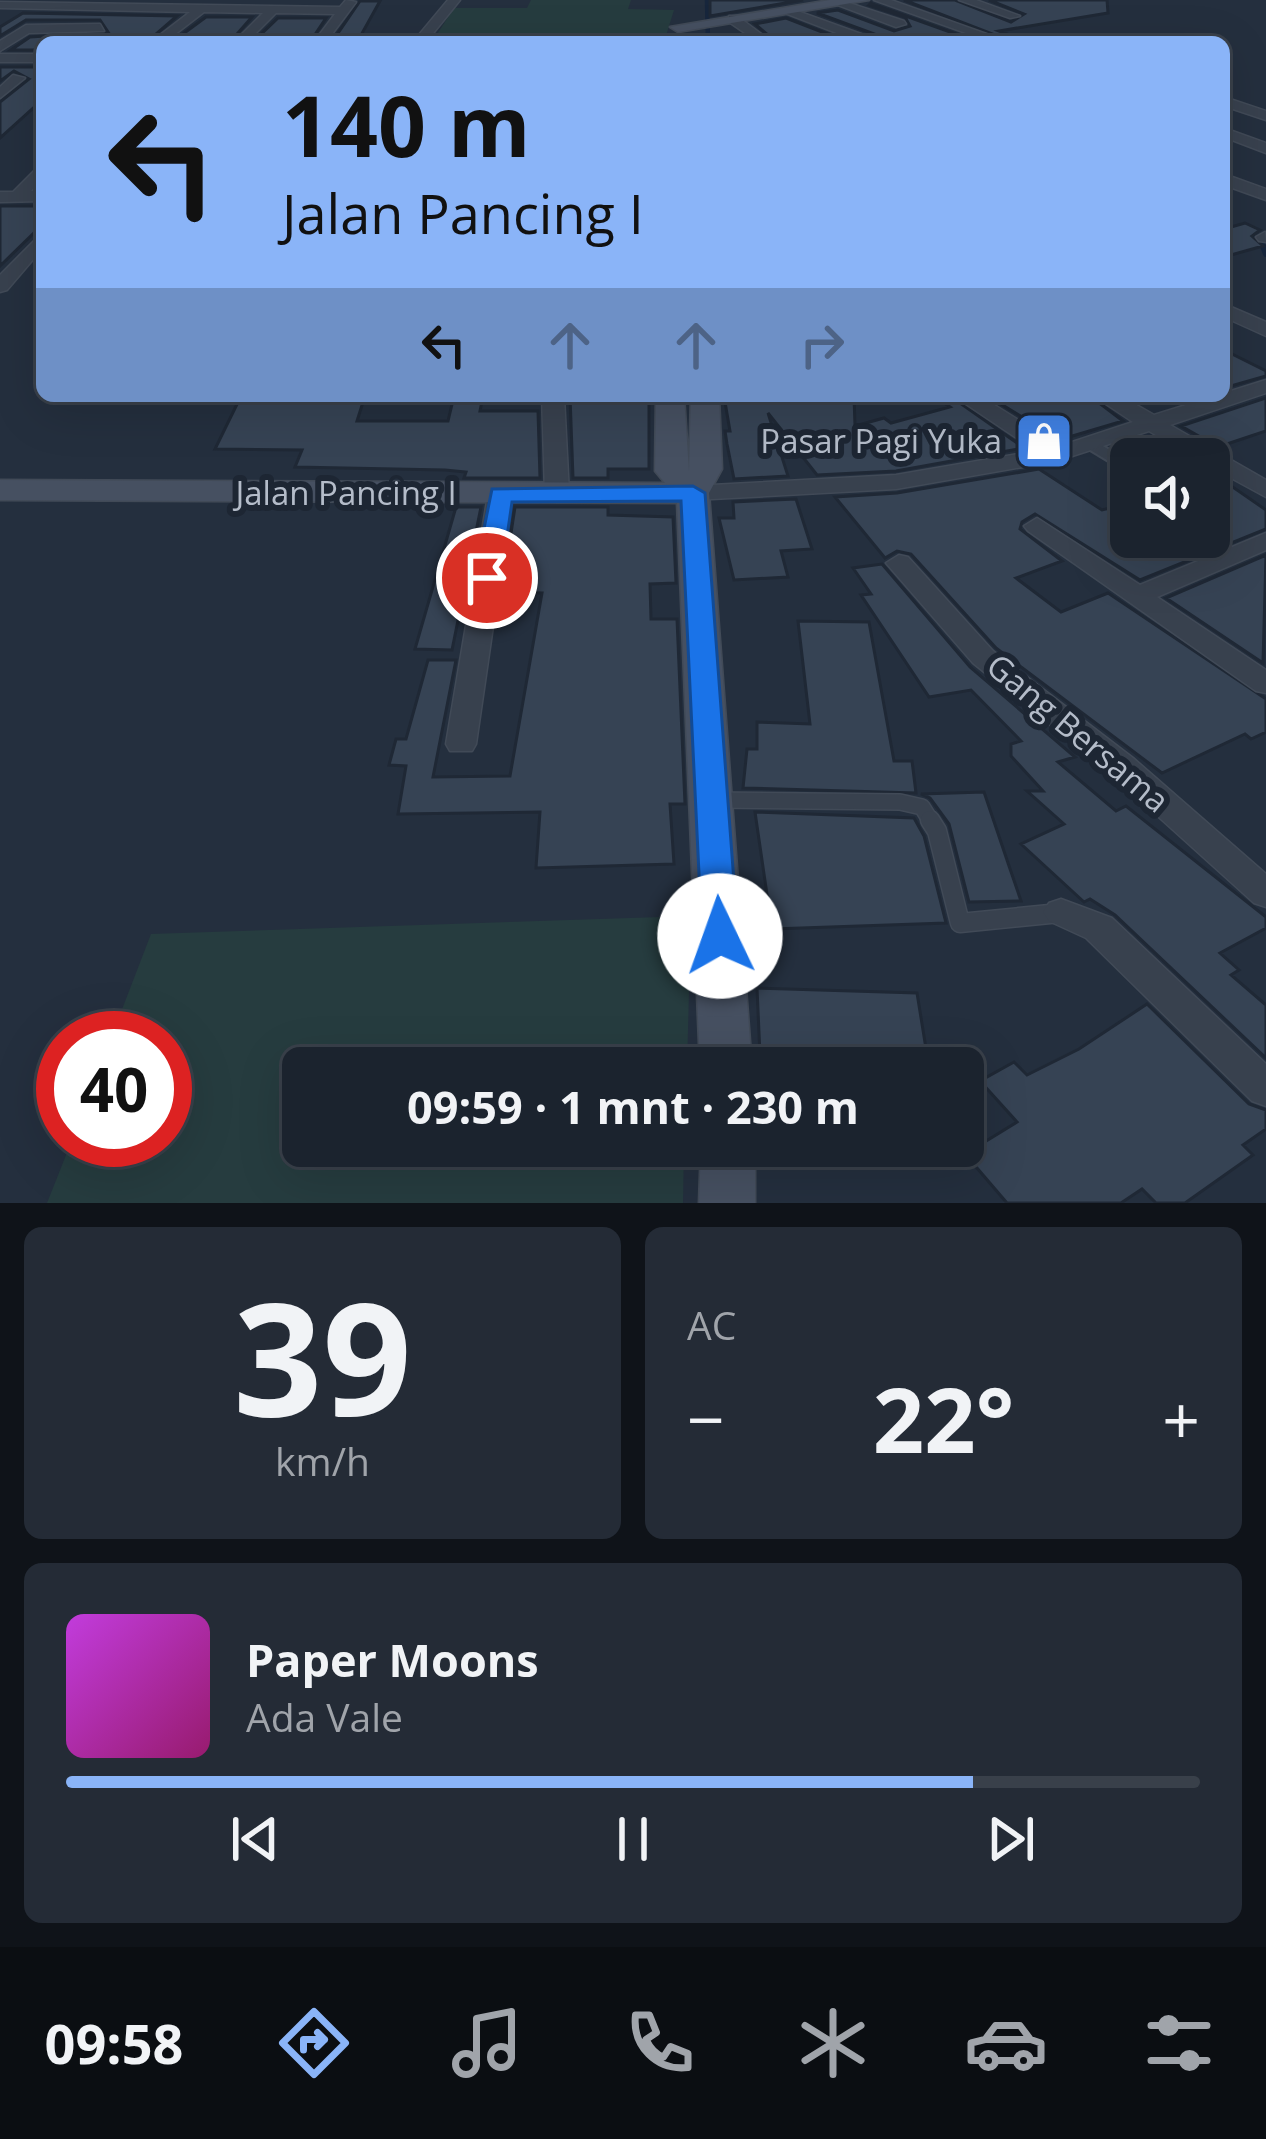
<!DOCTYPE html>
<html lang="id">
<meta charset="utf-8">
<style>
body{margin:0;font-family:"Open Sans",sans-serif;background:#242b36;color:#f1f3f6;height:100vh;display:flex;flex-direction:column;font-size:45px;white-space:nowrap}
*{box-sizing:border-box;margin:0}
p{font-size:39px;color:#a0a4aa}
.icon{flex:none;width:66px;height:66px;fill:none;stroke:currentColor;stroke-width:2;stroke-linecap:round;stroke-linejoin:round}
.map{position:relative;height:1203px;overflow:hidden}
.sheet{display:flex;flex-direction:column;gap:24px;padding:24px;background:#0f1319;flex:1}
.sheet>*{flex:none}
.hud{position:absolute;left:36px;top:36px;width:1194px;height:366px;border-radius:18px;box-shadow:0 12px 48px #0002,0 0 0 3px #39404a;background:#8ab4f8;color:#111;overflow:hidden}
.tools{position:absolute;left:1110px;top:438px;display:grid;gap:24px}
.tools a{display:grid;place-items:center;width:120px;height:120px;border-radius:18px;background:#1b232e;box-shadow:0 12px 48px #0002,0 0 0 3px #39404a;font-size:60px}
.speed{position:absolute;left:36px;top:1011px;display:flex;gap:24px;font-size:60px;font-weight:700;text-align:center}
.speed>*{display:grid;place-content:center;width:156px;height:156px;border-radius:50%;background:#1b232e;box-shadow:0 12px 48px #0002,0 0 0 3px #39404a;line-height:1}
.speed .limit{border:18px solid #d22;background:#fff;color:#111}
.pin{position:absolute;display:grid;place-items:center;width:102px;height:102px;color:#fff;margin:-51px;border:6px solid #fff;border-radius:50%;box-shadow:0 3px 12px #0007}
.me{position:absolute;width:132px;margin:-66px;rotate:357deg;stroke-linejoin:round;filter:drop-shadow(0 0 9px #0008)}
.turn{display:flex;align-items:center;gap:42px;height:252px;padding:0 48px;font-size:54px}
.turn .icon{width:156px;height:156px;stroke-width:2.5}
.turn b{display:block;font-size:84px;line-height:102px}
.lanes{display:flex;align-items:center;height:114px;padding:0 48px;background:#0003;justify-content:center;gap:60px;direction:ltr}
.lanes .off{opacity:.35}
.big{font-size:90px;font-weight:700;line-height:1.1}
.sheet .card{flex:1;display:flex;flex-direction:column;justify-content:center;gap:18px;min-width:0;padding:0 42px;border-radius:18px;background:#242b36}
.sheet .dial{align-items:center;gap:0}
.dial b{font-size:156px;line-height:1}
.song{display:flex;align-items:center;gap:36px}
.cover{width:144px;height:144px;border-radius:18px;background:linear-gradient(135deg,hsl(290 70% 55%),hsl(320 70% 35%))}
.played{height:12px;border-radius:6px;background:linear-gradient(90deg,#8ab4f8 80%,#39404a 80%)}
.keys{display:flex;justify-content:space-around;direction:ltr}
.heat{display:flex;justify-content:space-between;align-items:center;font-size:66px;direction:ltr}
.sheet .tiles{flex:1;display:grid;gap:24px;grid-template-columns:1fr 1fr}
.card:last-child{grid-column:span 2}
.trip{position:absolute;left:282px;top:1047px;width:702px;height:120px;border-radius:18px;background:#1b232e;box-shadow:0 12px 48px #0002,0 0 0 3px #39404a;font-weight:700;line-height:120px;text-align:center}
.tabs{display:flex;height:192px;justify-content:space-around;align-items:center;background:#0b0e12;color:#a0a4aa}
.tabs .icon{width:84px;height:84px}
.tabs .active{color:#8ab4f8}
.tabs b{font-size:54px;color:#f1f3f6}
.map>svg:first-child{display:block}
.green{fill:#263c3f}
.lines{fill:none;stroke-linecap:round;stroke-linejoin:round}
.stream-far1{stroke:#17263c;stroke-width:4.5}
.stream{stroke:#17263c;stroke-width:6}
.building{fill:#364354;stroke:#1f2835;stroke-width:3}
.lane-far2-casing{stroke:#414a57;stroke-width:14}
.lane-far1-casing{stroke:#414a57;stroke-width:18}
.lane-casing{stroke:#414a57;stroke-width:21}
.street-casing{stroke:#414a57;stroke-width:3}
.secondary-casing{stroke:#414a57;stroke-width:3}
.lane-far2{stroke:#38414e;stroke-width:10}
.lane-far1{stroke:#38414e;stroke-width:15}
.lane{stroke:#38414e;stroke-width:18}
.street{fill:#38414e;fill-rule:evenodd}
.secondary{fill:#465061;fill-rule:evenodd}
.route{fill:#1a73e8;stroke:#114b97;stroke-width:3}
.labels{text-anchor:middle;stroke-width:12;stroke-linejoin:round;paint-order:stroke}
.poi-label{font-size:33px;fill:#b4bcc9;stroke:#1d2633;text-anchor:end}
.street-label{font-size:33px;fill:#b4bcc9;stroke:#1d2633}
</style>
<div class="map">
<svg width="1266" height="1203" viewBox="0 0 1266 1203">
<rect width="100%" height="100%" fill="#242f3e"/>
<path class="green" d="M531,0H631L628,9L674,10L665,39L432,42L454,8H527Z
M691,916L687,1068H303V1146H684L683,1203H47L72,1140H165V1038H111L151,934Z"/>
<g class="lines">
<path class="stream-far1" d="M707,0L708,42"/>
<path class="stream" d="M1224,230L1261,241L1266,254"/>
</g>
<path class="building" d="M710,0H803L710,16Z
M904,0H955L1011,22L1024,14L989,0H1107L1108,13L999,31L1018,38L1013,42Z
M360,1H380L360,37L356,42H332Z
M871,3L872,4L978,42H881L877,35L817,13L838,10L894,31L910,26L905,17L869,5Z
M23,13L177,16L147,42H42V50H11L30,37L108,32L100,20H26L0,36V27Z
M206,17H252L230,42H172Z
M278,18H326L310,42H253Z
M786,18L848,42H776L755,24Z
M0,67H42V100L0,138V102L29,79L14,71L0,81Z
M0,206H42V225L0,266Z
M1245,223L1260,230L1252,236L1263,246L1224,257V229Z
M1224,350L1266,371V376L1224,388Z
M241,396H365L357,421H448L454,396H483L480,411H538L540,478H464L466,472L445,470L295,467L302,450L215,449Z
M570,396H649V469H608V478H573Z
M754,396H854L855,426L884,418L891,423L950,407L934,396H950L1024,448L896,471L817,475L768,413L788,476L734,479L727,444L725,431H730L725,402L757,401Z
M988,396H1090L1123,421L1059,440Z
M1266,398V431L1218,447L1181,426Z
M1039,469L1102,510L1131,503V537H1209V487L1227,483L1266,510V529L1140,580L1035,514L1022,522L1020,529L1062,561L1016,578L1061,612L1108,593L1266,699V732L1251,739L1245,734L1162,773L996,648L911,554L897,551L885,558L835,497L897,493Z
M796,499L812,549L781,551L788,577L734,580L719,518H734L733,502Z
M456,507H481L452,650L415,649Z
M515,507H608V515L673,517L676,583L650,584L651,619H677L685,804H670L674,864L536,868L540,812L398,814L406,766L389,765L396,739H406L428,660H456L433,777L510,776L542,593L502,592Z
M1266,555L1263,663L1166,598Z
M882,564L970,667L1075,757L1058,762L1116,811L1126,806L1266,917V928L1220,953L1239,970L1231,975L1266,1005V1058L1115,915L1090,899L1084,902L1021,844L1064,824L1027,791H1043L1011,756V744L1021,741L971,690L929,697L861,595L871,594L853,568Z
M798,621L869,622L894,761H912L916,793L743,788L747,749H757V722L810,724Z
M984,792L1008,863L1021,901L969,902L949,824L930,798L921,794Z
M755,812L914,818L924,836L946,923L772,929Z
M757,988L917,993L928,1061L760,1055Z
M1147,1004L1249,1104L1266,1110V1129L1243,1145L1253,1155L1185,1203H1156L1142,1189L1121,1203H1007L965,1154L1017,1122L980,1081L1014,1062L1027,1075L1079,1049Z"/>
<g class="lines">
<g class="lane-far2-casing">
<path id="lane-far2" d="M1090,444L1128,467"/>
</g>
<g class="lane-far1-casing">
<path id="lane-far1" d="M714,800L900,802L922,807L932,823"/>
</g>
<g class="lane-casing">
<path id="lane" d="M930,820L937,831L960,923L1060,913"/>
</g>
<g class="street-casing">
<path id="street" d="M346,0L356,2L326,42H314L335,14L276,13L247,42H234L263,13L204,12L165,42H151L190,12L0,8V2L340,7Z
M448,0H460L426,42H413Z
M840,0L904,21L906,24L896,27L838,5Z
M874,0H891L1009,42H991Z
M959,0H976L1020,16L1010,18Z
M789,8L875,39L877,42H860L785,13Z
M729,16H737L772,42H758L729,22Z
M100,24L104,31L29,33L0,51V41L26,25Z
M0,54H42V62H0Z
M13,75L25,78L0,98V87Z
M1224,97L1266,111V120L1224,106Z
M1224,128L1266,143V153L1224,137Z
M42,163V178L31,191H42V201L0,202V192H13Z
M1224,174L1266,189V200L1224,185Z
M1265,232L1266,242L1259,241L1256,237Z
M42,233V249L7,290L0,292V275Z
M1224,304L1266,322V336L1224,317Z
M1266,380V393L1170,425L1266,480V497L1209,466V459H1196L1149,431L1057,461L896,489L693,500L681,493L693,486L896,475L1036,451L954,396H980L1060,446L1133,422L1094,396H1121L1154,415Z
M542,396H564L569,494L557,501L545,494Z
M500,488L512,495L476,744L472,751H450L446,744L488,495Z
M1037,518L1140,585L1266,533V550L1157,597L1266,670V693L1256,691L1028,531L1024,526Z
M899,555L908,557L993,651L1133,758L1266,874V907L1254,903L1111,774L973,663L886,563Z
M1061,899L1112,918L1266,1064V1106L1252,1101L1086,938L1049,921L1043,912L1049,903Z"/>
</g>
<g class="secondary-casing">
<path id="secondary" d="M830,0H869L678,32L670,27Z
M656,396H684L689,471L691,396H719L722,469L709,493L752,1068H700L677,503L0,500V480L665,483L655,471Z
M701,1146H755V1203H699Z"/>
</g>
<use href="#lane-far2" class="lane-far2"/>
<use href="#lane-far1" class="lane-far1"/>
<use href="#lane" class="lane"/>
<use href="#street" class="street"/>
<use href="#secondary" class="secondary"/>
</g>
<path class="route" d="M693,486L705,493L738,936L733,946L720,950L707,946L702,936L681,501L512,502L501,578L487,586L474,578L492,489Z"/>
<defs>
<g id="shop-square" transform="scale(3)"><rect x="-9" y="-9" width="18" height="18" rx="4" fill="#3f7fe0" stroke="#1d2633"/><path d="M-5-2.5h2.3a2.7 3.5 0 0 1 5.4 0H5L5.5 6h-11ZM-1.5-2.5h3a1.5 2.3 0 0 0-3 0Z" fill="#fff"/></g>
</defs>
<g fill-rule="evenodd">
<use href="#shop-square" x="1044" y="441"/>
</g>
<g class="labels">
<g class="poi-label">
<text x="1002" y="453">Pasar Pagi Yuka</text>
</g>
<g class="street-label">
<text x="346" y="505">Jalan Pancing I</text>
<text transform="translate(1078 733) rotate(40)" y="12">Gang Bersama</text>
</g>
</g>
</svg>
<div class="tools">
<a><svg class="icon" aria-label="sound" viewBox="0 0 24 24"><path d="M4 9h4l5-4v14l-5-4H4zM17 9q2 3 0 6"/></svg></a>
</div>
<div class="speed"><div class="limit">40</div></div>
<div class="pin" style="left:487px;top:578px;background:#d93025"><svg class="icon" aria-label="arrive" viewBox="0 0 24 24"><path d="M6 21V4h12l-3 4 3 4H6"/></svg></div>
<svg class="me" style="left:720px;top:936px" viewBox="-20 -20 40 40"><circle r="19" fill="#fff"/><path d="M0-13L10 11 0 6-10 11z" fill="#1a73e8"/></svg>
<div class="trip">09:59 · 1 mnt · 230 m</div>
<div class="hud">
<div class="turn"><svg class="icon" aria-label="left" viewBox="0 0 24 24"><path d="M17 20v-9H6M10 6l-5 5 5 5"/></svg><div><b>140 m</b>Jalan Pancing I</div></div>
<div class="lanes"><svg class="icon" aria-label="left" viewBox="0 0 24 24"><path d="M17 20v-9H6M10 6l-5 5 5 5"/></svg><svg class="icon off" aria-label="ahead" viewBox="0 0 24 24"><path d="M12 20V5M6 11l6-6 6 6"/></svg><svg class="icon off" aria-label="ahead" viewBox="0 0 24 24"><path d="M12 20V5M6 11l6-6 6 6"/></svg><svg class="icon off" aria-label="right" viewBox="0 0 24 24"><path d="M7 20v-9h11M14 6l5 5-5 5"/></svg></div>
</div>
</div>
<section class="sheet">
<div class="tiles">
<div class="card dial"><b>39</b><p>km/h</p></div>
<div class="card"><p>AC</p>
<div class="heat"><a>−</a><b class="big">22°</b><a>+</a></div>
</div>
<div class="card">
<div class="song"><i class="cover"></i><div><b>Paper Moons</b><p>Ada Vale</p></div></div>
<div class="played"></div>
<div class="keys"><svg class="icon" aria-label="previous" viewBox="0 0 24 24"><path d="M18 5L8 12l10 7zM5 5v14"/></svg><svg class="icon" aria-label="pause" viewBox="0 0 24 24"><path d="M8 5v14M16 5v14"/></svg><svg class="icon" aria-label="next" viewBox="0 0 24 24"><path d="M6 5l10 7-10 7zM19 5v14"/></svg></div>
</div>
</div>
</section>
<nav class="tabs">
<b>09:58</b>
<svg class="icon active" aria-label="directions" viewBox="0 0 24 24"><path d="M12 3l9 9-9 9-9-9zM9 14v-3h6M13 9l2 2-2 2"/></svg>
<svg class="icon" aria-label="music" viewBox="0 0 24 24"><path d="M9 18V5l10-2v13"/><circle cx="6" cy="18" r="3"/><circle cx="16" cy="16" r="3"/></svg>
<svg class="icon" aria-label="phone" viewBox="0 0 24 24"><path d="M5 4h4l2 5-3 2q2 4 5 5l2-3 5 2v4C11 20 4 13 5 4z"/></svg>
<svg class="icon" aria-label="climate" viewBox="0 0 24 24"><path d="M12 3v18M4 7l16 10M4 17L20 7"/></svg>
<svg class="icon" aria-label="car" viewBox="0 0 24 24"><path d="M5 17H2v-5l4-1 3-4h7l3 4 3 1v5h-3M9 17h6M6 11h13"/><circle cx="7" cy="17" r="2"/><circle cx="17" cy="17" r="2"/></svg>
<svg class="icon" aria-label="filters" viewBox="0 0 24 24"><path d="M4 7h16M4 17h16"/><circle cx="9" cy="7" r="2"/><circle cx="15" cy="17" r="2"/></svg>
</nav>
